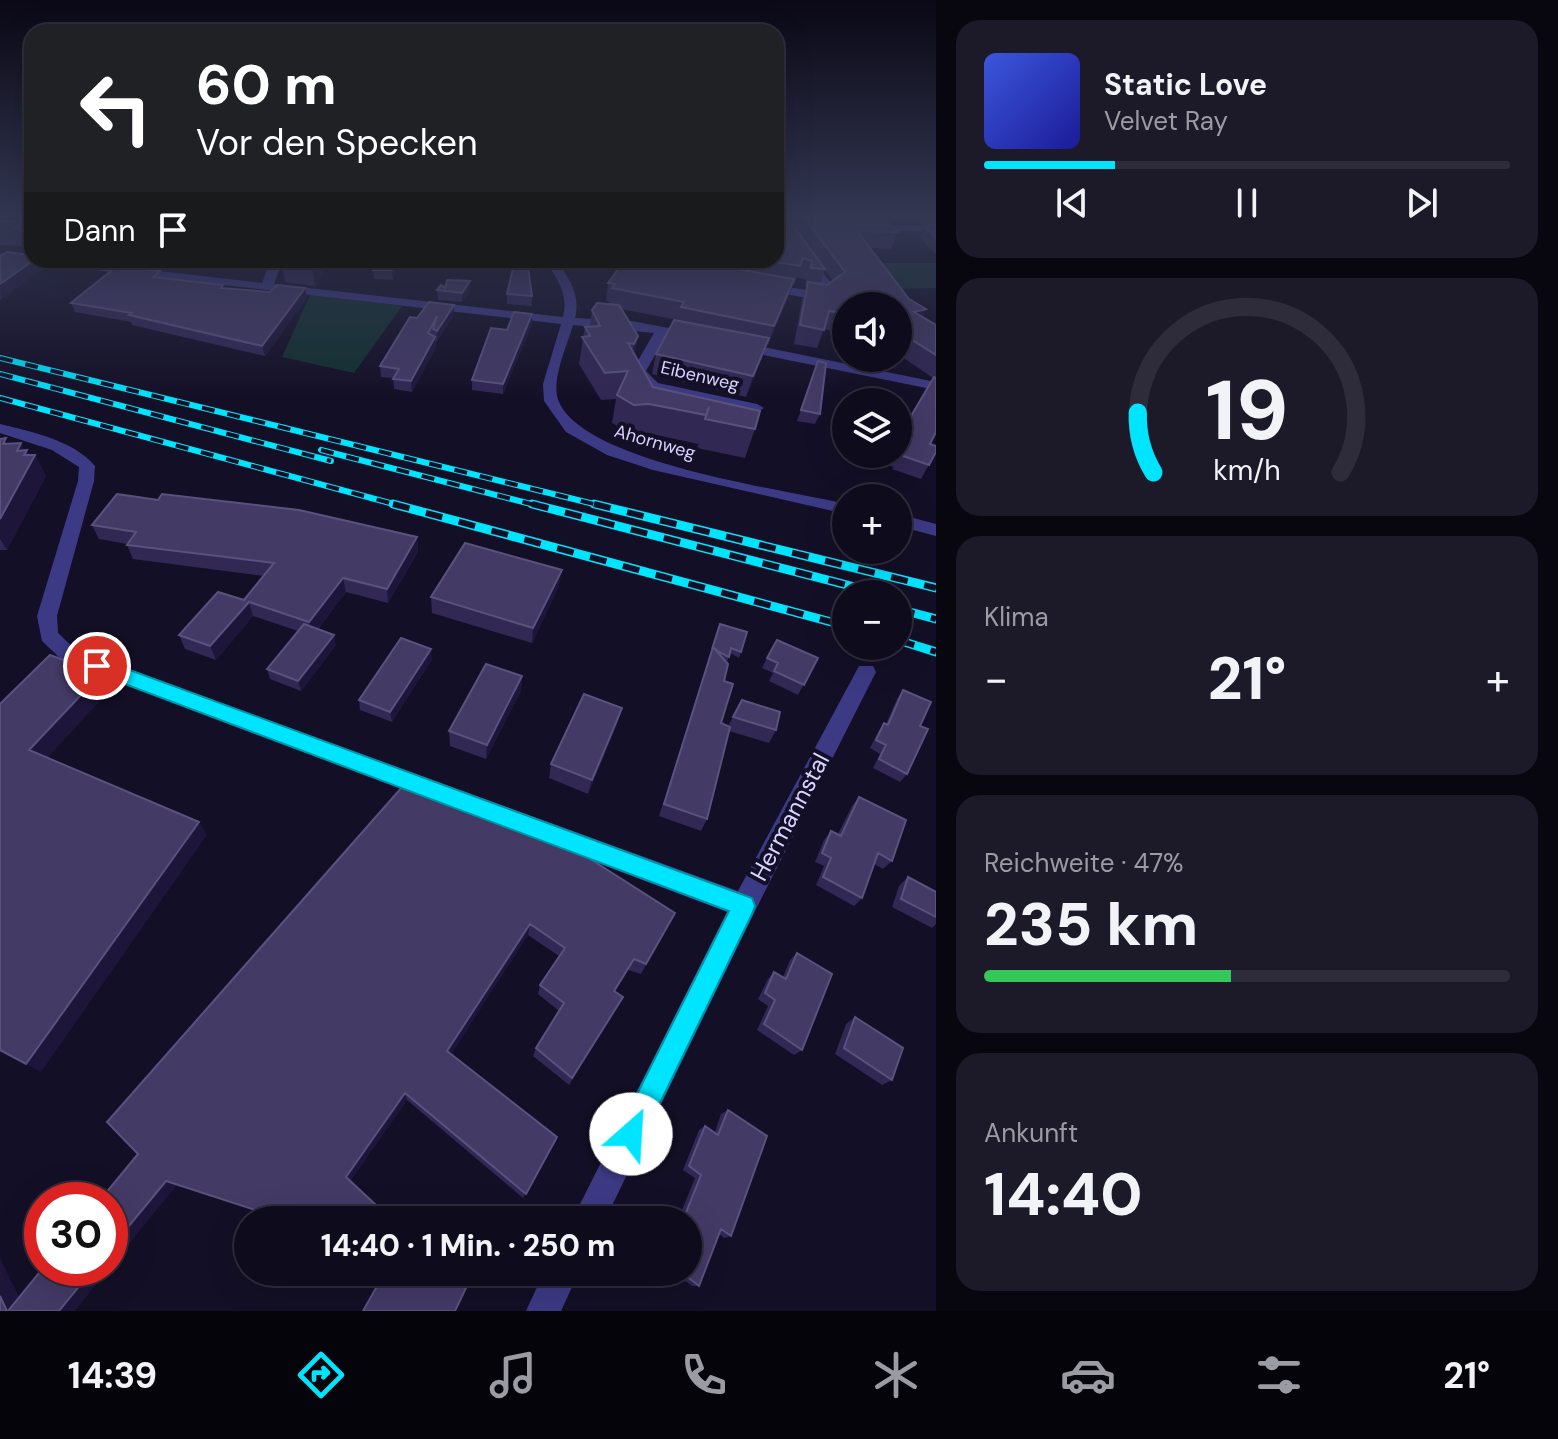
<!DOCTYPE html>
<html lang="de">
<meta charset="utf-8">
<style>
body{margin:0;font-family:"DM Sans",sans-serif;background:#1c1929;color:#f1f3f6;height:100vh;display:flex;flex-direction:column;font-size:30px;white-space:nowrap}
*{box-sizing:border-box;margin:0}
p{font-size:26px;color:#9b9ba3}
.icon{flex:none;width:44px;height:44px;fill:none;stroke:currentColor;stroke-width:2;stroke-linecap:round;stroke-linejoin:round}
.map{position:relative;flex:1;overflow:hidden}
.side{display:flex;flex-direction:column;gap:20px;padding:20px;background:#08060f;width:622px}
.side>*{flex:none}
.banner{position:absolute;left:24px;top:24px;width:760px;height:244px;border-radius:24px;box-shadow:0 8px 32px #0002,0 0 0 2px #2e2b3b;background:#202124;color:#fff;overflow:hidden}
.controls{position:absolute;left:832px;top:292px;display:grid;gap:16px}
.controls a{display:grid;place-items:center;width:80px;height:80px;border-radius:50%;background:#0e0b1c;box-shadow:0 8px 32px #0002,0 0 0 2px #2e2b3b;font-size:40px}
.speed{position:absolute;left:24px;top:1182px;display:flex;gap:16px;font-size:40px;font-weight:700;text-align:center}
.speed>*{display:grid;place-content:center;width:104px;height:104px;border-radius:50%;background:#0e0b1c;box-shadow:0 8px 32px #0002,0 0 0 2px #2e2b3b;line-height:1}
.speed .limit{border:12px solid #d22;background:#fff;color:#111}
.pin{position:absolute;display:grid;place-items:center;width:68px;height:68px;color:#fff;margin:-34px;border:4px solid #fff;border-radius:50%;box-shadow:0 2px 8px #0007}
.me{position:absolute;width:88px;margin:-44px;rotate:26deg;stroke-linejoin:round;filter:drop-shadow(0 0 6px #0008)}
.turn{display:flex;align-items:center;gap:28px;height:168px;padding:0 40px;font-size:36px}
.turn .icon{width:104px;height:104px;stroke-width:2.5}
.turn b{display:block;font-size:56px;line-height:68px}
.then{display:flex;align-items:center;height:76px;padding:0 40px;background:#0003;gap:16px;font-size:30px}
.big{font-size:60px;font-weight:800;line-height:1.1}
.side .widget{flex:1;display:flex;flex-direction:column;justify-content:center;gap:12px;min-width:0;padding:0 28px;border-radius:24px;background:#1c1929}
.side .dial{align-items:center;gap:0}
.dial svg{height:208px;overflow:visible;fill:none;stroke:#2e2b3b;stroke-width:7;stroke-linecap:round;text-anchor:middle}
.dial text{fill:#f1f3f6;stroke:none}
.song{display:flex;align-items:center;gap:24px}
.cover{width:96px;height:96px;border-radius:12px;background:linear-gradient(135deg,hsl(230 70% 55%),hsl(240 70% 35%))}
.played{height:8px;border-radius:4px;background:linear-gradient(90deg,#00e5ff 25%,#2e2b3b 25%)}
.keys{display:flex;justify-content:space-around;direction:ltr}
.heat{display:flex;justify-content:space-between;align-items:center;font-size:44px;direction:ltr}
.charge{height:12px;border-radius:6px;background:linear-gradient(90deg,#34c759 47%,#2e2b3b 0)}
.trip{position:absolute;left:234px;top:1206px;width:468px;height:80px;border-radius:40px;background:#0e0b1c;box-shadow:0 8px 32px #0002,0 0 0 2px #2e2b3b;font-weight:800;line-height:80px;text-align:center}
.menu{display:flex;height:128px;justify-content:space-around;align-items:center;background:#06040b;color:#9b9ba3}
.menu .icon{width:56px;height:56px}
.menu .current{color:#00e5ff}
.menu b{font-size:36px;color:#f1f3f6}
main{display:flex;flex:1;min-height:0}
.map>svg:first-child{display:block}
.green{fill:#12302f}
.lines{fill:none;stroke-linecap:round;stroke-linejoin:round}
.minor{fill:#3d3a85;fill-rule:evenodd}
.rail-far1-casing{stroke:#00e5ff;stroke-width:6}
.rail-casing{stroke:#00e5ff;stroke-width:9}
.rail-far1{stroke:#130f26;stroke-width:4;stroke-dasharray:13;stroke-linecap:butt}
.rail{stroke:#130f26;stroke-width:6;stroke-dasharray:17;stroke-linecap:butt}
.wall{fill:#312854;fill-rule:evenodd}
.shaded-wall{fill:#1d163a}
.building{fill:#433a66;stroke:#5a527e;stroke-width:2}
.route{fill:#00e5ff;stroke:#0095a6;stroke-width:2}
.labels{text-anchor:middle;stroke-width:8;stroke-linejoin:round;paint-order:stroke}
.far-street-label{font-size:18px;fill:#d9d4ff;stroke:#130f26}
.near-street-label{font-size:24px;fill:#d9d4ff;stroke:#130f26}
</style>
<main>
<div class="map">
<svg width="936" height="1311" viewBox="0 0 936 1311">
<rect width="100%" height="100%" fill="#130f26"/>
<path class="green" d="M877,263H936V288L900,289Z
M311,293L402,306L354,373L282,357Z"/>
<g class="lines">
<path class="minor" d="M776,224L828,225L833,228L828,231L776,230Z
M868,225L936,226V232L864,230L863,228Z
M0,253L32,256V260H64L262,283L271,260H283L274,284L563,317C569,294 557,279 545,260H557C569,280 581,294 575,318L632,321L700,334V340L695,341L666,335L646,371L658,383L757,404L764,408L757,412L648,389L635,379L632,371L654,333L573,325C567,346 550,382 559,402C586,463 782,489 846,504V514L653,470L607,455L566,432L544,401L543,384L561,324L0,259Z
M806,253L834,286V292L819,300L762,290L760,287L766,283L817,292L823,288L800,256Z
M738,342L936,382V390L733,349L731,346Z
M0,424C32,432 73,440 95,466L94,481L57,616L58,633L77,651L738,891L859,666H873L876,672L753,915L605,1220H572L727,912L63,661L42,641L37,616L78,481L79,467L52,450L0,433Z
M898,514L936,524V536L898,526Z
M544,1272H579L561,1311H526Z"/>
<g class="rail-far1-casing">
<path id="rail-far1" d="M0,358L602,506
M0,374L331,461
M0,398L401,506
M321,450L539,506"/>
</g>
<g class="rail-casing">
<path id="rail" d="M393,504L846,626
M532,504L882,594
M594,504L936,588
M898,609L936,619
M898,640L936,652"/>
</g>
<use href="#rail-far1" class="rail-far1"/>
<use href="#rail" class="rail"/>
</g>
<path class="wall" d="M0,216H32V260H42L45,267L0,300V257L30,254L26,252L23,246L0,245Z
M776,216H866V217L898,232L891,249L870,248L909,299L926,309L922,317L936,325V432L930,444L936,452L921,479L892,469L894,467L884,464L889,454H898V438L933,378L898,354V306H846V334L824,329L817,348L794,344L802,300L807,287H805L806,280L797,277L794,285H793L768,345L767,344L762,358L746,397L652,374L656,354L678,320L621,309L638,336L634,354L653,387L755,429L745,458L697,448L699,442L698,444L643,432L629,433L612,423L616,399L601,400L579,364L585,327L590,326L592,310L609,304L610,302L606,301L608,283L711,264L708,260H776ZM791,222H802L799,233ZM825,270L833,281L827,285L820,284Z
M908,216H936V224L914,223Z
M936,224V254L919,237L924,226Z
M132,260H184L174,270L133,265Z
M284,260H321L323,274L315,286L285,282L282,264Z
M377,260H399L393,280L374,279L373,270Z
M480,260H527L532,296V306L507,304V294L514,264L481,265Z
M162,278L224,288L307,298L265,356L132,325L131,322L75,312L71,303Z
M445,288L470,291L462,302L438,300L437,290Z
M454,315L437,341L436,340V347L412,392L394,389L393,378L381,377L380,366L417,318Z
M532,324L503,394L472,390V380L507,330Z
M814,371L820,414L815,424L797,421Z
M0,439L9,444L27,450L29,455H35L46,476L7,550H0Z
M92,525L417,537L418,552L388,603L346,592L318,629L336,645L301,691L270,679L267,669L298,631L253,616L216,660L185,649L179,635L244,600L264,576L133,559L127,545V544L99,539Z
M559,586L532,643L432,613L431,597Z
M720,624L741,652L739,658L730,653L727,662L721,723L728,726L733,717L776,730L769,743L729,731L707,819L701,831L659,816Z
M767,658H818L798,695L769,681L773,673L762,668Z
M432,659L392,722L360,710L359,700Z
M522,676L521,691L486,759L450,746L449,731Z
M903,690L920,726L907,774L900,782L873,768L880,754L870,748L878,732L884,723L886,724L897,699Z
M618,722L588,794L549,778L551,764Z
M403,786L675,913L641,974L628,970L615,992L618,1006L569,1085L533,1056L536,1048L559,1011L538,994L540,985L559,956L528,935L451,1054L557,1137L523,1198L407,1100L350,1181L177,1185L138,1154Z
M859,797L892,861L883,869L874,864L862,898L854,906L816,885L824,866L815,862L824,840L831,831L838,834L852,806Z
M908,877L936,892V924L932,928L892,907L899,886Z
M797,953L802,1050L794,1055L757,1030L768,1006L758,999L768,979L774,972L783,977L790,960Z
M855,1017L892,1080L882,1085L835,1054L846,1024Z
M728,1110L731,1236L724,1238L719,1234L699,1286H692L674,1272H688V1220H678L695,1178L683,1170L699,1130L705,1126L715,1132L721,1114Z"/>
<path class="shaded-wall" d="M34,260H42L45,267L1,300L0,284Z
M171,260H184L174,270Z
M315,260H321L323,274L315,286L312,267Z
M396,260H399V263L393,280L392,270Z
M794,279L788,297L768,345L774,326Z
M470,281V291L462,302V293Z
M305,288L307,298L265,356L262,346Z
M454,305V315L437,341V331Z
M926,309L917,327L914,312Z
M532,314V324L503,394V384Z
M638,336L633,364L629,371L634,344Z
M435,337L436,347L412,392L411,381Z
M769,338L762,358L746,397L753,376Z
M21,443L26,453L27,450L32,461L35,455L46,476L7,550L0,539V519L17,451Z
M417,537L418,552L388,603L387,589Z
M562,570L559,586L532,643L533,628Z
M343,578L346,592L312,636L309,622Z
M249,602L253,616L216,660L210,646Z
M334,635L336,645L301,691L298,681Z
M431,649L432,659L392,722L390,712Z
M101,674L110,690L41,765L29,750Z
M522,676L521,691L486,759L487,745Z
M622,708L618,722L588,794L592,780Z
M199,822L207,835L41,1072L26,1064Z
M530,924L528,935L448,1059L447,1051Z
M405,1093L407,1100L350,1181L346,1177Z
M166,1181L177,1185L110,1267V1249Z
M0,1258L26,1311H7L0,1296Z
M94,1268H109L75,1311H59Z"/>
<path class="building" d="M0,216H32V232H24L15,228L22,222L0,221Z
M776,216H786L825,269L811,268L812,261L803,258L800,266L764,260H776Z
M804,217L883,218L898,232L857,231L909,299L926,309L914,312L936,325V355L898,331V306H846V314L829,311L824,330L800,325L808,282L827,285L845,272Z
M936,224V238L924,226Z
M7,252L32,255V260H34L0,284V257Z
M284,260H317L312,267L282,264Z
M377,260H396L392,270H373Z
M515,260H527L532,296L507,294Z
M625,260H685L794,279L774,326L681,307L684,302L612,288L615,284L608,283Z
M117,266L160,271L153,277L223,285L221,288L270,292L277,285L305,288L262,346L129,315L132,313L71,303Z
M447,280L470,281L462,293L437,290L441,285L445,288Z
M429,302L454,305L437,331L433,329L437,316L428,333L435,337L411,381L393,379L399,369L380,366L410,317L417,318Z
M597,303L619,305L638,336L634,344L628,343L653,387L760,411L755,429L705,419L709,407L706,415L649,404L634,405L617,395L628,371L605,373L582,337L590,336L585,327L600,326L592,310Z
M514,312L532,314L503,384L472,380L491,328L507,330Z
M674,320L769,338L753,376L656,354Z
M818,361L826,363L820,414L801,410Z
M934,377L936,378V432L930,444L936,446V452L929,465L900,455L901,453L898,452V438Z
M6,438L3,444L21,443L17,451L27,450L24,455H35L0,519V439Z
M117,494L158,500L162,494L299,510L417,537L387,589L343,578L309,622L249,602L210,646L179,635L218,592L244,600L274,563L127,545L136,532L92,525Z
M465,543L562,570L533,628L431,597Z
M304,624L334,635L298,681L267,669Z
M720,624L747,632L741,652L731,648L729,657L717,651L713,647L712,649Z
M401,638L431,649L390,712L359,700Z
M777,640L818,658L804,685L774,671L778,663L767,658Z
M713,647L728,664L724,681L733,684L721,723L730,727L707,819L664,804Z
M50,655L101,674L29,750L199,822L26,1064L0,1050V704Z
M486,664L522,676L487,745L449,731Z
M903,690L931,702L920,726L928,729L907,774L879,759L886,745L876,740L884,723L888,725Z
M584,694L622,708L592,780L551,764Z
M742,700L780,712L776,730L733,717Z
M403,786L563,847L565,843L675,913L646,964L634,959L614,991L623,997L572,1078L536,1048L564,1003L540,985L565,948L530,924L447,1051L557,1137L526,1194L405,1093L346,1177L392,1220H286L166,1181L110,1249V1200H100L138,1154L107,1122Z
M859,797L906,820L892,861L878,853L862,898L823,877L831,858L822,853L831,831L841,836Z
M908,877L936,892V917L901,899Z
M797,953L832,974L802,1050L764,1024L775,1000L765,993L774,972L786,979Z
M855,1017L903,1048L892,1080L844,1048Z
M728,1110L767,1136L731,1236L721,1229L699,1286L681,1272H688V1220H683L701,1175L689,1166L705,1126L718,1135Z
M43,1268H94L59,1311H8Z
M385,1272H449L466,1288L455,1311H363Z
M0,1296L7,1311H0Z"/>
<linearGradient id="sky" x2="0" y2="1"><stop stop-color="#0a0815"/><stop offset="0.54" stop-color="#333752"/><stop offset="1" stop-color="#333752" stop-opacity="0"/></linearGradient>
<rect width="936" height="400" fill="url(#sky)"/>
<path class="route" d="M97,658L752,898L755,906L752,914L640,1144L631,1148L621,1144L617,1134L729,911L90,671L87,666L90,661Z"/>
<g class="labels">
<g class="far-street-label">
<text transform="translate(700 376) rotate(13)" y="6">Eibenweg</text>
<text transform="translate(655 442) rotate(16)" y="6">Ahornweg</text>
</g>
<g class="near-street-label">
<text transform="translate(790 817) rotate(-62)" y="8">Hermannstal</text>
</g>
</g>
</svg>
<div class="controls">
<a><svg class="icon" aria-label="sound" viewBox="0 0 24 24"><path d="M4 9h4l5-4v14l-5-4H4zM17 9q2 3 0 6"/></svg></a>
<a><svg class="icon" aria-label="layers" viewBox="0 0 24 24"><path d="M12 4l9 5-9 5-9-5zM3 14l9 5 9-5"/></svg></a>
<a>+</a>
<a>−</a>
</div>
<div class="speed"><div class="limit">30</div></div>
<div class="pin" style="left:97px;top:666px;background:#d93025"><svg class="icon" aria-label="arrive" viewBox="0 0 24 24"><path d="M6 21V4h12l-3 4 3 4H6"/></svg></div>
<svg class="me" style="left:631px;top:1134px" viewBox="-20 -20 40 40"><circle r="19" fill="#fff"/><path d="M0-13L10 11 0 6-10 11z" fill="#00e5ff"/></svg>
<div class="trip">14:40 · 1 Min. · 250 m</div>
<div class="banner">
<div class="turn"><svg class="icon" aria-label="left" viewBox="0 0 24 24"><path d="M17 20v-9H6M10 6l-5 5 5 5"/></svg><div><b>60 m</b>Vor den Specken</div></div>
<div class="then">Dann<svg class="icon" aria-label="arrive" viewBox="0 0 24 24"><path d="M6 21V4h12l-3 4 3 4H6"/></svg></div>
</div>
</div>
<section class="side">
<div class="widget">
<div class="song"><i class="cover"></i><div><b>Static Love</b><p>Velvet Ray</p></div></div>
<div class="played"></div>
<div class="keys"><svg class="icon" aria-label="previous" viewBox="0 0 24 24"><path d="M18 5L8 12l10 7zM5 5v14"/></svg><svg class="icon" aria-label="pause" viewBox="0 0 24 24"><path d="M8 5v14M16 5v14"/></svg><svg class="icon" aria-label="next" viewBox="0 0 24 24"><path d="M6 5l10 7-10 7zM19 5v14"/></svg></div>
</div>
<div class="widget dial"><svg viewBox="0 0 100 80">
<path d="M14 69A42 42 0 1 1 86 69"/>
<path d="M14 69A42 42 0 0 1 8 46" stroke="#00e5ff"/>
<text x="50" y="56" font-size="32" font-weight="700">19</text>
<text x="50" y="72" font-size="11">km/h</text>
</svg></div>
<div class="widget"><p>Klima</p>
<div class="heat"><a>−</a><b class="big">21°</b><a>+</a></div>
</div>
<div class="widget"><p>Reichweite · 47%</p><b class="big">235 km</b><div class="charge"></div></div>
<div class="widget"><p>Ankunft</p><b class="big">14:40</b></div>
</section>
</main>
<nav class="menu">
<b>14:39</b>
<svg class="icon current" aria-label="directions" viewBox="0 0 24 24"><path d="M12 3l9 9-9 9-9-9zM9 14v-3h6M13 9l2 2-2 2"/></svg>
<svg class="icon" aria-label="music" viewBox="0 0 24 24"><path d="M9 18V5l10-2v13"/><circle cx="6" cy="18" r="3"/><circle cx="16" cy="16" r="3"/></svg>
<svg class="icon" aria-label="phone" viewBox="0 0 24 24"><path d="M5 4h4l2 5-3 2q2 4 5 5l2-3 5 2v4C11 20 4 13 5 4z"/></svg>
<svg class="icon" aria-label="climate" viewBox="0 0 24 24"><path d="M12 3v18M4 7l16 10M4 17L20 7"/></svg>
<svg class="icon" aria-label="car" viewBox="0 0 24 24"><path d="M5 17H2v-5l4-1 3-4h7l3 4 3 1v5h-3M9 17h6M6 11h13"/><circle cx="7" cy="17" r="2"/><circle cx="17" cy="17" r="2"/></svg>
<svg class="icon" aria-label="filters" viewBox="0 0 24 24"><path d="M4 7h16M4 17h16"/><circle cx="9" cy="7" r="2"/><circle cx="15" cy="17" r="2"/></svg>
<b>21°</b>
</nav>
